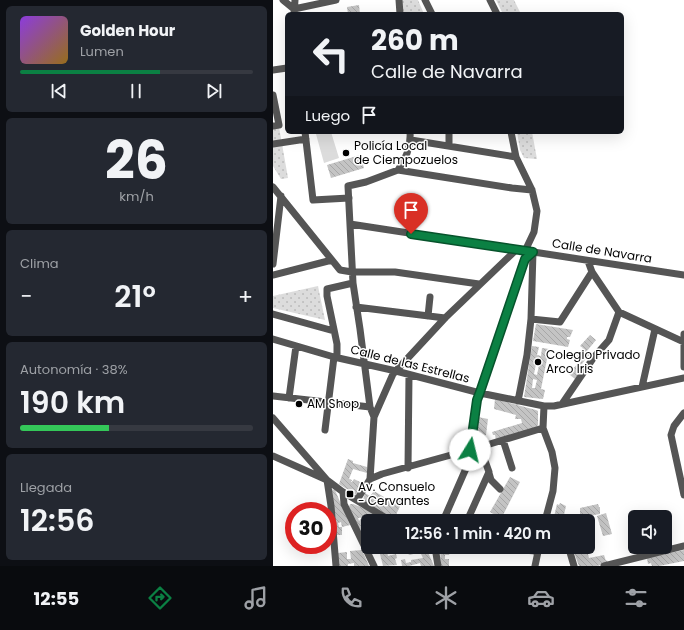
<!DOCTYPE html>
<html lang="es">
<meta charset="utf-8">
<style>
body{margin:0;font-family:Poppins,sans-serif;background:#242831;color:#f1f3f6;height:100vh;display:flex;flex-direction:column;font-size:15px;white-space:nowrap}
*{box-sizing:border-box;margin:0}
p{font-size:13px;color:#9ea1a6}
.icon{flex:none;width:22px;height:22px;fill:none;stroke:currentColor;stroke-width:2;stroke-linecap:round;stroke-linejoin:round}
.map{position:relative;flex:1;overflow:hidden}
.panel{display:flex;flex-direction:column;gap:6px;padding:6px;background:#0d0f14;width:273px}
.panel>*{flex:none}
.hud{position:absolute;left:12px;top:12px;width:339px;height:122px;border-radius:6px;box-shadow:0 4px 16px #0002;background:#171b24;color:#f1f3f6;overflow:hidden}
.tools{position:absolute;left:355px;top:510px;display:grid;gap:8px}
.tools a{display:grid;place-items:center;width:44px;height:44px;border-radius:6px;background:#171b24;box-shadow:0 4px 16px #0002;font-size:20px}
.speed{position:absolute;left:12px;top:502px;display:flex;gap:8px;font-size:20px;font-weight:700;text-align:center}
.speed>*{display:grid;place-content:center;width:52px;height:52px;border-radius:50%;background:#171b24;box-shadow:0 4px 16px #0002;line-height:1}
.speed .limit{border:6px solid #d22;background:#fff;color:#111}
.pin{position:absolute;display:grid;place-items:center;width:34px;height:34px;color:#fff;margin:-41px -17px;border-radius:50% 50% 50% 0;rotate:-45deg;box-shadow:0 0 4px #0007}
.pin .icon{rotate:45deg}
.me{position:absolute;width:44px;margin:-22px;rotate:9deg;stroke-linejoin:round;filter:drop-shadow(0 0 3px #0008)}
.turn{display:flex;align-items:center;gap:14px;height:84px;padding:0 20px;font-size:18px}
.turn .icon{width:52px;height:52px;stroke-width:2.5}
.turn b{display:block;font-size:28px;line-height:34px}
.then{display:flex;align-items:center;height:38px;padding:0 20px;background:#0003;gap:8px;font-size:15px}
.big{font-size:30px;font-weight:600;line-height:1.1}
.panel .card{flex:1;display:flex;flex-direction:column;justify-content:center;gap:6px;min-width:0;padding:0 14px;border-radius:6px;background:#242831}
.panel .dial{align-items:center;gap:0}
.dial b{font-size:52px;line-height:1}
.song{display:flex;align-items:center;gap:12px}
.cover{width:48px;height:48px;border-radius:6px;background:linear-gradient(135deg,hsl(270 70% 55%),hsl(40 70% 35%))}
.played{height:4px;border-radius:2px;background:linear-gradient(90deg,#0b8043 60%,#363941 60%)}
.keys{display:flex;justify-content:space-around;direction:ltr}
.heat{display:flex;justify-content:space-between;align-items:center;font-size:22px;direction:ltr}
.charge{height:6px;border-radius:3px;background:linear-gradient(90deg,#34c759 38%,#363941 0)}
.trip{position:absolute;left:88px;top:514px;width:234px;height:40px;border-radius:6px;background:#171b24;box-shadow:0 4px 16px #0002;font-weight:600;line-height:40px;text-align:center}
.menu{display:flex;height:64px;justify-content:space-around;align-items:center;background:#090b0e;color:#9ea1a6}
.menu .icon{width:28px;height:28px}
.menu .active{color:#0b8043}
.menu b{font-size:18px;color:#f1f3f6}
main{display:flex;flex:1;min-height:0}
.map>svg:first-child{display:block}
.grass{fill:url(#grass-dots)}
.pitch{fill:#dcdcdc}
.building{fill:url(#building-back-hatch);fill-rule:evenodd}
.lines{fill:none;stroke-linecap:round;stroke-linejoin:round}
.minor{stroke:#555;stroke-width:7}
.route-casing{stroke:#07532c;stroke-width:10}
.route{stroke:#0b8043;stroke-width:7}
.poi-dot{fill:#000;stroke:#fff;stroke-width:1.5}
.labels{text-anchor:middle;stroke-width:3;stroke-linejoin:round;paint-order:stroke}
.poi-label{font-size:12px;fill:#000;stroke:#fff;text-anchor:start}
.street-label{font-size:12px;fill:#000;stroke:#fff}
</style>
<main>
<section class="panel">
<div class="card">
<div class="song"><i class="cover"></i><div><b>Golden Hour</b><p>Lumen</p></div></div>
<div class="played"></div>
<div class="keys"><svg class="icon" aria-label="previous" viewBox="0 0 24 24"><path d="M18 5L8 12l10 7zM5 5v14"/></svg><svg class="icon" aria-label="pause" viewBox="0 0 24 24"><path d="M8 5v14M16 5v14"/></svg><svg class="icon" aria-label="next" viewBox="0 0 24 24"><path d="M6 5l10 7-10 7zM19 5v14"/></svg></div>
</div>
<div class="card dial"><b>26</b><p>km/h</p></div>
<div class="card"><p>Clima</p>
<div class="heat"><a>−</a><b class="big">21°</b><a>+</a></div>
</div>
<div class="card"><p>Autonomía · 38%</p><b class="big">190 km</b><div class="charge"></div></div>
<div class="card"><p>Llegada</p><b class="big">12:56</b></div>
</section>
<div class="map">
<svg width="411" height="566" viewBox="0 0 411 566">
<defs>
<pattern id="grass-dots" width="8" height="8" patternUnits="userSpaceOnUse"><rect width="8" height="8" fill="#dcdcdc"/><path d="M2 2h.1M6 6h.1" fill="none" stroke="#bbb" stroke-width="1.8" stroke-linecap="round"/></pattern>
<pattern id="building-back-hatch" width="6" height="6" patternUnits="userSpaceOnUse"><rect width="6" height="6" fill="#c4c4c4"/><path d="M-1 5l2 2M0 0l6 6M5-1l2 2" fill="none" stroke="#a7a7a7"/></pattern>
</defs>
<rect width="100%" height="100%" fill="#fff"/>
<path class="grass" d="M128,0H145L151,14H130Z
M223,0H241L248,14H230Z
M6,127L15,178L8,179L0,166V129Z
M244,132H259L264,159L251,158L247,150Z
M45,286L52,320L0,308V296Z"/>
<path class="pitch" d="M51,132H58L66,158L51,163L43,134Z"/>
<path class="building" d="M86,5L87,14H75L74,7Z
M87,155L91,168L58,178L54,165Z
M263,324L300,330L297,337H294V339L297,340L295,347L260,341Z
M317,335L323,340L314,351L317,354L308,365L311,368L302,379L296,374L305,363L301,360L310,348L307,346Z
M259,346L266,347L264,355L268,356L269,348L276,349L268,389L272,390L270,399L251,397ZM264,359L267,360L264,375L261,374ZM260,379L264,380L262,388H259Z
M222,399L263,410L265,411V425L263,428L223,440L222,435H220L219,432L249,423L248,419H242L243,415L221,409Z
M205,417L215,419L213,435L211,436L202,434Z
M75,459L80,461V463L94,467V473L80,469L76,479L79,480L78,482H79L81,479L91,484L83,495L66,484Z
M237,477L247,482L230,515L246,517L245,519H241V521H238L239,519L228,518L217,512Z
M58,489L62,490L77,525L69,527L68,522L65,523L66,527H69V535H63Z
M101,491L111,497V499L120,503L121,497L130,500L121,519L90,500L92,493L97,496Z
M287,503L293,506L290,519L297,520V521H280L284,504L286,505Z
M77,504H80L93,509L102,515L101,517L108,521L91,522L92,517L85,518L86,521L88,519L91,522V526H95V547H102L104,551L97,555L76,507Z
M325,504L326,507H327V514L309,517L308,514L307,515V508Z
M333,513L339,534L330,536L324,516Z
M108,547H113L115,556L123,554L124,558L122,559L124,565L110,566L106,550L109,549Z
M130,547H150L154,550L161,566H148L147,563L136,566H129L128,560L132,559L133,563L138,562V560L150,558L147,552L137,555L135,554L137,551Z
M167,547H178L176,555H172V559H176V566H168Z
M257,547H263L261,555L256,554Z
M271,547H284L283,550L280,549V551Z
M307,547H313L316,558L331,555L333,561L334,560L335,563L324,566H306L301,552H303L302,548Z
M89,550L96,566H81V563L75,564V566H65V553L74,552V559H78L77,551Z
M411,550V561L386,566H379L378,563L375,564L374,558Z"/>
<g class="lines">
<path class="minor" d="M10,0L21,9L63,0
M126,0L127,14
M152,0L159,14
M217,0L224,14
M21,14L22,0
M0,70L14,68
M0,95L6,125L0,126
M32,132L40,200L76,198
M238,132L243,157L259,190L264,211L261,232L252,251
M138,140L243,157
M0,144L33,139
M176,146V132
M125,170C133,159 138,146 137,132
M0,187L67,270L79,272H122L206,284
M77,224L411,275
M315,261L319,272L346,312L411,342
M0,264L8,196
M0,275L59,260
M83,307L172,318
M0,314L61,331
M155,316L157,297
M258,319L287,322L319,272
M411,334V367
M0,339L61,357L123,371L207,393L271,406H281L411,378
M64,358V344L54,296V289L80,283
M369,387L382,329
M0,396L97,407
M16,398L23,346
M245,401L254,355L258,319L260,252
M289,404L321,357L336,340L346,312
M271,406L270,428L279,452L282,468L280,491L272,521
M411,413L401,426L398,435L411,495
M101,417L97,407L87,329L80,283L75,186L93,182L125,170L239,188L259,190
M0,418L54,480L70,492L118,521
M52,430L61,357
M230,440L239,468
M0,456L54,480L58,506L63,566
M135,468L136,375
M216,473L218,480L227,489
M97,479L101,417L120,374L172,318L243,250
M70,492L71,504L101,566
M84,500L97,479L109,474L207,447L270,428
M170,521L198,457L197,450L204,400L252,259L260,252
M194,521L216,472L207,447
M162,547L165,566
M296,549L301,566
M262,566L266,547
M331,566L411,546"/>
</g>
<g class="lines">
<g class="route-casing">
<path id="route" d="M138,234L260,252L252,259L207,392L204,400L197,450"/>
</g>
<use href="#route" class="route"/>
</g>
<g class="poi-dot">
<circle cx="73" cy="153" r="4"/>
<circle cx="265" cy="362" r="4"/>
<circle cx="26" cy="404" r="4"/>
<rect x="73" y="490" width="8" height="8" rx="2"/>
</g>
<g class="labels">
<g class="poi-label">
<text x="81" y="150">Policía Local<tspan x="81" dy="14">de Ciempozuelos</tspan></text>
<text x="273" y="359">Colegio Privado<tspan x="273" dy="14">Arco Iris</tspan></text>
<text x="34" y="408">AM Shop</text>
<text x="85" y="491">Av. Consuelo<tspan x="85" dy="14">- Cervantes</tspan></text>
</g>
<g class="street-label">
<text transform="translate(329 251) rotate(9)" y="4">Calle de Navarra</text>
<text transform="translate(137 364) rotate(14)" y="4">Calle de las Estrellas</text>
</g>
</g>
</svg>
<div class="tools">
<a><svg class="icon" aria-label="sound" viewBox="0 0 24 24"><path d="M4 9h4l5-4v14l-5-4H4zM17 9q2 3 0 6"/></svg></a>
</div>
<div class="speed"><div class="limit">30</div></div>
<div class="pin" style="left:138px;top:234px;background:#d93025"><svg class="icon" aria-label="arrive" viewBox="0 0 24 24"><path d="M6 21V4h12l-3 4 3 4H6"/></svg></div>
<svg class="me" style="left:197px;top:450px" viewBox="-20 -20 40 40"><circle r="19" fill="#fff"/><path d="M0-13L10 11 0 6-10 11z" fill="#0b8043"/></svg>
<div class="trip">12:56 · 1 min · 420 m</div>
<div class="hud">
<div class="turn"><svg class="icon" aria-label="left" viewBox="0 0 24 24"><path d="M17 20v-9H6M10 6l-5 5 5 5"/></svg><div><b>260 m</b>Calle de Navarra</div></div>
<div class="then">Luego<svg class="icon" aria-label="arrive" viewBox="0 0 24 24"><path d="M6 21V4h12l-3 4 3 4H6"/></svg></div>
</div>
</div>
</main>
<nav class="menu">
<b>12:55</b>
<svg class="icon active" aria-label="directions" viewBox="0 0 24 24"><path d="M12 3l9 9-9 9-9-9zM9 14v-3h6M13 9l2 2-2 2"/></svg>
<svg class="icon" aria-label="music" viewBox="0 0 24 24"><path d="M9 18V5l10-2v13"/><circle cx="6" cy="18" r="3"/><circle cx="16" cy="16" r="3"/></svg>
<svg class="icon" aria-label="phone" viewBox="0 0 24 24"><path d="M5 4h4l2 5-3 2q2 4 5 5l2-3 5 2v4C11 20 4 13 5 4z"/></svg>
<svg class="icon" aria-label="climate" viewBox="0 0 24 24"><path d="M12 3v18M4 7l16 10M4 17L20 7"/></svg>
<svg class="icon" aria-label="car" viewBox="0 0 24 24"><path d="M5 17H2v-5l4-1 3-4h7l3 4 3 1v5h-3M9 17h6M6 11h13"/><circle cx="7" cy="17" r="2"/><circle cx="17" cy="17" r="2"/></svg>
<svg class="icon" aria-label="filters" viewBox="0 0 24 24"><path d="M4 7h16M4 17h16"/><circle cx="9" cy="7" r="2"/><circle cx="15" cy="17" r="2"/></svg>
</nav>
